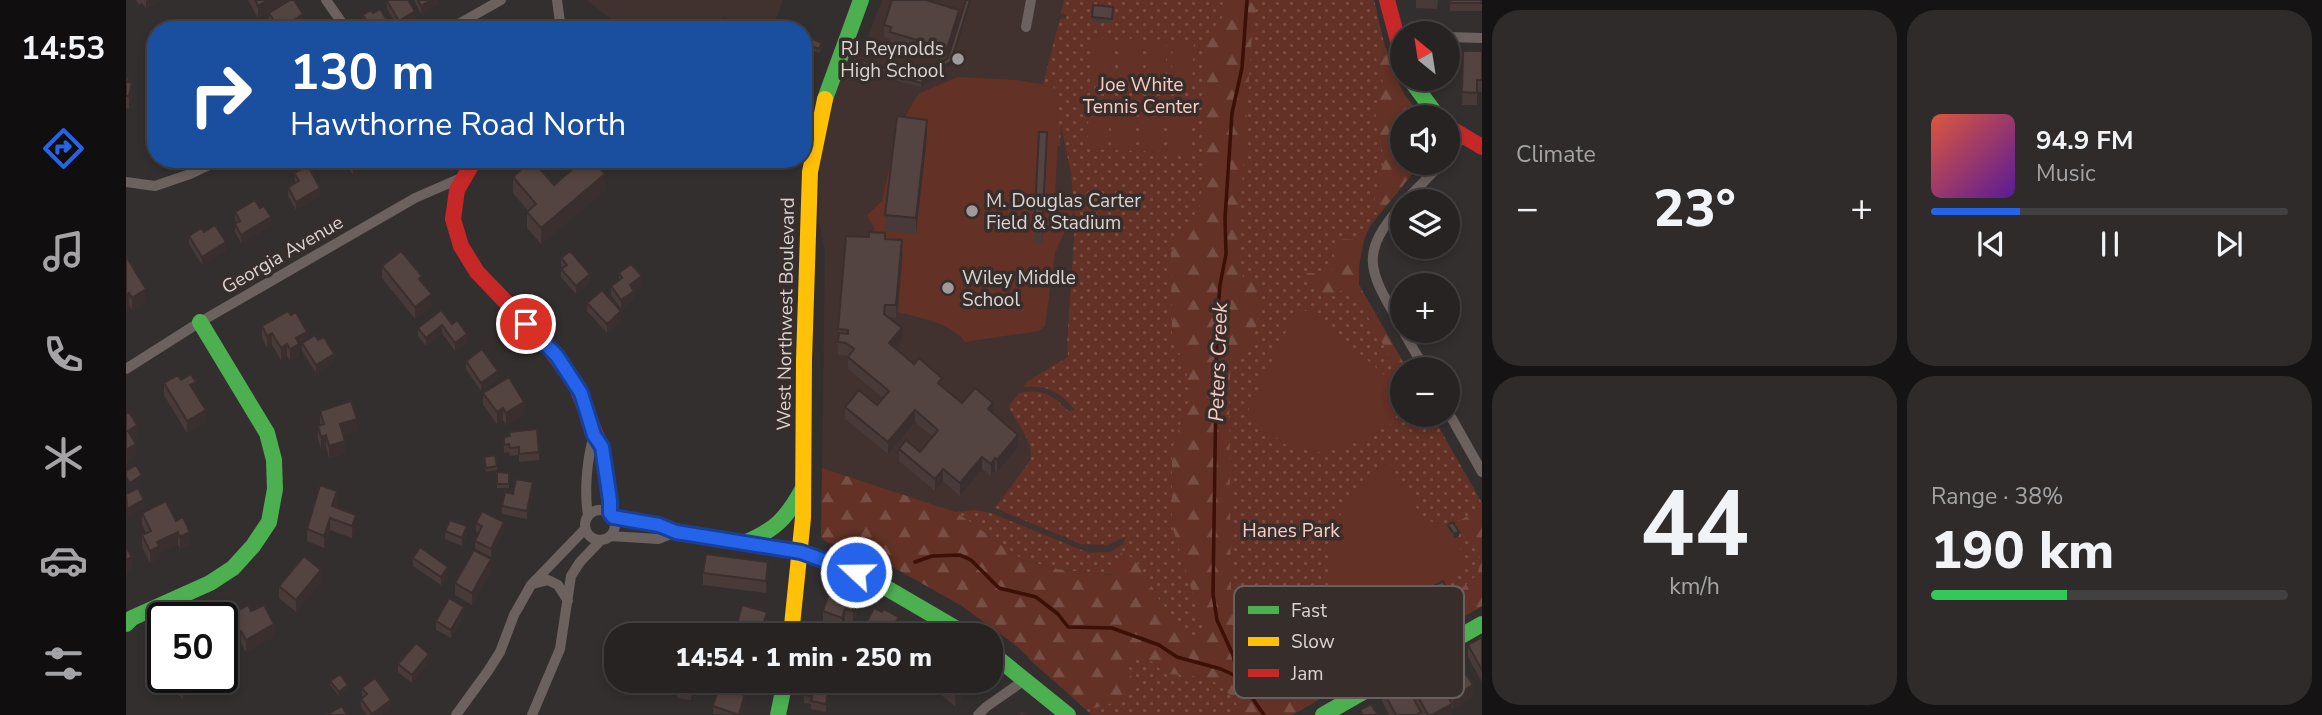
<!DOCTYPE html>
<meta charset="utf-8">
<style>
body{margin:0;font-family:"Nunito Sans",sans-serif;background:#2f2b2b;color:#f1f3f6;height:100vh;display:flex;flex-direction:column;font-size:26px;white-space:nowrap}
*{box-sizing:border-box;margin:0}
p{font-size:23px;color:#a4a4a6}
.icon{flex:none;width:38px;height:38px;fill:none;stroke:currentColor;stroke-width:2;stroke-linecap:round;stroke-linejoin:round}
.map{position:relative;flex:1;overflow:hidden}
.side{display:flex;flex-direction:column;gap:10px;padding:10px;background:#151313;width:840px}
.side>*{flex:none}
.banner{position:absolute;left:21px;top:21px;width:665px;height:147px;border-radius:28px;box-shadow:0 4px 10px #0003,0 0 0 2px #434041;background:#1a4fa0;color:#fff;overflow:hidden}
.needle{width:46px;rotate:330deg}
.controls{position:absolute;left:1264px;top:21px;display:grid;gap:14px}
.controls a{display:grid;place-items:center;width:70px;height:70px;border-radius:50%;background:#272323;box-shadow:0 4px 10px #0003,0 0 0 2px #434041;font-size:35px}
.speed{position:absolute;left:21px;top:602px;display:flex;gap:14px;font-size:35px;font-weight:700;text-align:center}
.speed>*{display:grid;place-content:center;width:91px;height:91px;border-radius:50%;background:#272323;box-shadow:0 4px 10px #0003,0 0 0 2px #434041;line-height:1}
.speed .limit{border:4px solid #111;border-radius:10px;background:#fff;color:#111}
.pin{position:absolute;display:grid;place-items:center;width:60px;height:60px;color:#fff;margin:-30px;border:4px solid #fff;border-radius:50%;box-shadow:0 2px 7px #0007}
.me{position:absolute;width:77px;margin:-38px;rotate:291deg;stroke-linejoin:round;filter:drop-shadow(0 0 5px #0008)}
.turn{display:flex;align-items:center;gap:24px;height:147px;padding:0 28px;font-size:32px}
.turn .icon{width:91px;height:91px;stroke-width:2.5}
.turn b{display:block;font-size:49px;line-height:60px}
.big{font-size:52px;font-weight:800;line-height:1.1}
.side .card{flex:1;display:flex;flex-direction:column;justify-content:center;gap:10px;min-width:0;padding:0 24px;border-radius:28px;background:#2f2b2b}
.side .dial{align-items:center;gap:0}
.dial b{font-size:91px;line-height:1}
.song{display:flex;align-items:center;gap:21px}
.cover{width:84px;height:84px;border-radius:10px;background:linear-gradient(135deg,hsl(10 70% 55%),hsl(270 70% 35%))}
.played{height:7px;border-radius:4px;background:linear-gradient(90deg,#2563eb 25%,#434041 25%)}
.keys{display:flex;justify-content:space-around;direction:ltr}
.heat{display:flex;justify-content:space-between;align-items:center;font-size:38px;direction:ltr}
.charge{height:10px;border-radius:5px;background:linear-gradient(90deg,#34c759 38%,#434041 0)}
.side .tiles{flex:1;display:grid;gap:10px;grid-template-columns:repeat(2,1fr)}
.trip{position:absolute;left:478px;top:623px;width:399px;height:70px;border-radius:28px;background:#272323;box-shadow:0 4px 10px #0003,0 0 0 2px #434041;font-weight:800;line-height:70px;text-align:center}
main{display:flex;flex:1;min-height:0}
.tab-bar{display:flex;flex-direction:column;width:126px;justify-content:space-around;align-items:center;background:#100e0e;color:#a4a4a6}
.tab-bar .icon{width:49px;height:49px}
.tab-bar .on{color:#2563eb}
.tab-bar b{font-size:32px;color:#f1f3f6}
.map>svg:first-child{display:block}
.built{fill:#41322f}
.green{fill:url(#green-dots)}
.forest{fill:url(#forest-firs)}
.pitch{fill:#633125}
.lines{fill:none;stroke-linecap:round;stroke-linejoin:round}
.stream{stroke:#3c1007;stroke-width:3.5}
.street{stroke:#6b615f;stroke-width:10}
.fast{stroke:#4caf50;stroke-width:16}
.slow{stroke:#ffc107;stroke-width:16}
.jam{stroke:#c62828;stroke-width:16}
.wall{fill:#473a38}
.shaded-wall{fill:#3a2f2e}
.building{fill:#534341;stroke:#3a2f2e;stroke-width:2}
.route-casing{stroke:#184099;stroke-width:18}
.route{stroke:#2563eb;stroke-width:12}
.poi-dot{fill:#a09a9a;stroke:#372e2c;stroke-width:2.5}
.labels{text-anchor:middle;stroke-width:7;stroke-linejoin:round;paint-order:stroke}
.poi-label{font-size:19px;fill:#dad4d3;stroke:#372e2c;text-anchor:start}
.park-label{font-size:19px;fill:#f8cdc2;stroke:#372e2c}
.street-label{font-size:19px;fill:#dad4d3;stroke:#372e2c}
.water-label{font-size:21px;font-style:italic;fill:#f7ccc1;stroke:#372e2c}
.key{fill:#372e2c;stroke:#68605e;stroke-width:2}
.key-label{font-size:19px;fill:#dad4d3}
</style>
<main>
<nav class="tab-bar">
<b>14:53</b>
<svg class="icon on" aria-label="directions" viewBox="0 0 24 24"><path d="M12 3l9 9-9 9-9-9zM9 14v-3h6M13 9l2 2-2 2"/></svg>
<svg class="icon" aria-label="music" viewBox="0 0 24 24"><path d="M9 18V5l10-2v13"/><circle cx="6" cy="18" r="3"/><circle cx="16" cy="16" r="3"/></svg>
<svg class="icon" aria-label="phone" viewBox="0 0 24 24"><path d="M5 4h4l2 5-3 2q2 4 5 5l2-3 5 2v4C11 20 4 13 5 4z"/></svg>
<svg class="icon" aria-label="climate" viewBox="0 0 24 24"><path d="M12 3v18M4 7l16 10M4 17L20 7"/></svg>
<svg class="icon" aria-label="car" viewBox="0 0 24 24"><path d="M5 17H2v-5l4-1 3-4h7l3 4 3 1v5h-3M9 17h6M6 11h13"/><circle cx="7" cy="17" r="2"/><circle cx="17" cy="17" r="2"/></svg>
<svg class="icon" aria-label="filters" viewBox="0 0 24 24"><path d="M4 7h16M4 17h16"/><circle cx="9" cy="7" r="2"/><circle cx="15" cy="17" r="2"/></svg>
</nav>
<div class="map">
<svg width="1356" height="715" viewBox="0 0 1356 715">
<defs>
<pattern id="green-dots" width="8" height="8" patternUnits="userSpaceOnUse" patternTransform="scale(1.75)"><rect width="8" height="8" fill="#633125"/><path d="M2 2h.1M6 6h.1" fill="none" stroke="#794e44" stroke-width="1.8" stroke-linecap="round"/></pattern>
<pattern id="forest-firs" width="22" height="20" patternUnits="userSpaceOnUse" patternTransform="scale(1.75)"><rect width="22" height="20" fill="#633125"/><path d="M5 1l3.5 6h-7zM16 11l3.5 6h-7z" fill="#794e44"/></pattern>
</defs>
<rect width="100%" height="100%" fill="#342f2f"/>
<path class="built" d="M461,0H657L646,30H499Z
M756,0H941L932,110L945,174L949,221L941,344L953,428L1004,526L988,575L830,512L696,468L699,251L693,223V178L697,143L706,100L716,68L737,49Z"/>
<path class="green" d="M938,0H1248C1256,32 1261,67 1279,95C1284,103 1291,110 1297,117H1276V163H1295L1244,226L1235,247L1233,266V285L1281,369H1276V415H1306L1356,503V606L1166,715H966L902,658L988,575L936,570L897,560L830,512L849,510L865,513L963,553L984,552L997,544L1000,537L981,545L955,544L869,508L904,461C909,440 890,425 883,406L893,393C916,389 927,394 942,411L949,410C936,393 921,384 897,387L902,381L942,357L941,343L949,221L945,174L935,125L934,146H931L928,87L890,80L917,84L934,19L940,18V15L935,14Z"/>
<path class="forest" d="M1097,0H1132L1126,34L1111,262L1117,277L1137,288L1126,350L1105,359L1103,396L1105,589L1120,630L1167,657L1201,662L1331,592L1351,575L1355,559L1331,522L1356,508V606L1166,715H1117C1096,676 1079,676 1038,674L1028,663L1015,654L1003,667L1007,683L998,700L961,710L888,644L836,606L758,562L720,547L700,542L695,537L696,468L830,512L897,560L936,570L987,575L995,553L1009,559L1028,590L1045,622L1065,639L1079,633L1046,526V449L1064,396L1060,369L1046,336L1045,252L1075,204L1081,36L1096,18Z
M1260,48L1269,75L1279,96L1297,117H1276V163H1295L1252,216L1247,207L1258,158L1249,121L1251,104L1258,86L1248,51Z
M1209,239L1238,240L1233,266V285L1281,369H1276V378L1226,289L1215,291L1203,296L1196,294L1180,273L1206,274Z"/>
<path class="pitch" d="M966,37L987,38L985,82L964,81Z
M994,38L1014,39L1012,83L992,82Z
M1021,39L1041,40L1039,84L1019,83Z
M1047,40L1068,41L1066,85L1045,84Z
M832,77L890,80L928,87L932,135L929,196C938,200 947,202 947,213L929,253L919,326L913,331L839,342C826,323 793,318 772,312L777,252L760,250L748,243V228L741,215L756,201L771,132L788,101L794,93Z
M963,105L984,106L982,150L961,149Z
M990,106L1011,107L1009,151L988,150Z
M1018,107L1038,108L1036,152L1016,151Z
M1045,108L1065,109L1063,153L1043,152Z
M1185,310L1276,391V403L1267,423L1232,441L1196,453L1158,444L1121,413L1169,313Z
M1263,462L1298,520C1304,522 1310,522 1316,524C1327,529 1337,552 1339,563L1331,576L1307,589H1283L1221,619C1186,567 1208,490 1263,462Z"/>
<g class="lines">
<path class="stream" d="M1121,0L1116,68L1106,113L1099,218L1100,254L1094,285L1091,320L1087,594L1091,620L1107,655L1112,677L1138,715
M789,562L806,556L834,555L845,560L873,588L910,597L932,614L942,627L986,628L1033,645L1051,657L1095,669L1112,677"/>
<path class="street" d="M200,0L221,30
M431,0L435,30
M900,27L905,0
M322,30L375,0
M1321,37L1356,38
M1321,157L1336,137
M0,182L29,186L64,174L96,159
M1279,201L1316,163
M1276,205C1229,257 1246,274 1276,328
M1277,331L1299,369
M0,369L74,322L289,198L335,178
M1321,410L1356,472
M459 525a15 15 0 1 1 30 0a15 15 0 1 1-30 0Z
M462,515C458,490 461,459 468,435
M487,517L532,525L550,532L675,552
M484,536L532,539L550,532
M407,584L422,580L432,585L442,601
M330,715L362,671L374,652L388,615L405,585L459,529
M406,715L434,649L445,576L454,562L475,540
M852,715L860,707L900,679"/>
<path class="fast" d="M1284,79L1312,117
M699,99L735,0
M618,543C649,530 660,519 676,490
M675,552L740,576L841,635
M0,624L6,618L84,583L107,568L127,546L143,522L149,489L148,460L141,433L74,322
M864,652L942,715
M652,715L659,681
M1197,715L1356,624"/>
<path class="slow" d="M665,635L677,518L678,360L684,172L699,99"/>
<path class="jam" d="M1261,0L1276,56
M1321,126L1356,147
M349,159L331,190L327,219L335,246L351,272L421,345L449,383L476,450L482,482L484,513"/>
</g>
<path class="wall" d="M10,0H34L20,9L16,3L13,5Z
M122,0H162L132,18Z
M288,0H312V4L295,14Z
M840,0H845L825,65L795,87L768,80L735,67V63L796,78L819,61L764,44V39L758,37V25L833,22L821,59Z
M1290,0H1312L1311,9L1290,8Z
M1324,0H1356V11H1324Z
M261,1L289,19L273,29L261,9Z
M967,5L987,7L986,23L966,22Z
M143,13L177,22L165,30H136V28L144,23L143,21Z
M247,13L264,30H241L237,23V15Z
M677,35L696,47L693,53L677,47Z
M1337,51H1356V92H1351V105H1336Z
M0,78L3,82L6,95L3,109L0,108Z
M801,136L790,234L759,231V215Z
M921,144L916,243H908V231Z
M218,159H255L227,175Z
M168,173L194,196L170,210L162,196V187L169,183Z
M387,177L428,185L479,190L415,244L401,228V212L402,211L387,193Z
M109,212L145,225L115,243L109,232V224L111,223L109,220Z
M78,232L100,250L76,265L63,244V236Z
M759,239L776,252L770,318L762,317L776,340L769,348L836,403L867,414L892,447L871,472L869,470L865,476L856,469L834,496L817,481L809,491L773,461V449L794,452L807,437L789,422L762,454L719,419V407L751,405L757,398L722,369V357L720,355H712V329Z
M0,256L20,301L6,310L3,305L0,307Z
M435,258L464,282L450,294L435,277V269L437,268L435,266Z
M256,266L296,282L306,306L289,319L256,278Z
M493,273L516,285L507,291L508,299L495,309L485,295V286L493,280Z
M461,303L495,319L481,333L461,311Z
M326,324L341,342L329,351L316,333L300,346L292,336V328Z
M136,326L181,340L208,362L190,373L176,351V347L173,348V356L164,361L161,356L155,360L146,345L141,348L136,338Z
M340,361L372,379L355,391L340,369Z
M55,380L70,394L80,422L61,433L38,395V383Z
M357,393L398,414L380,425L377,420L371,424L357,405Z
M194,411L231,431L217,435L219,453L203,458L200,447L195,449L192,438V426L194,425Z
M378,437L413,452V460L393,462V455L384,456L383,452L378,453Z
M358,457L371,466V470L360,472Z
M371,472L383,473V488H371Z
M407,490L401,519L376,514V506L387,494Z
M211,503L210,508L230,527L226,538L204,530L198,548L181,541V529Z
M16,513L50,521L64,545L54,549L52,544L33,553V558L24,563L16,547V535L20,533L16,525Z
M350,523L378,530L365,557L349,549V541L353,533L350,531Z
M1322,525L1333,536L1328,538L1322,529Z
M319,531L341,534L336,546L319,539Z
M287,558L322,575L315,585L287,566Z
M365,571L346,605L329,595V583Z
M577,573L642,574L640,593L577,585Z
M195,582L170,612L153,598V586Z
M733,606L727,624L719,621L716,630L697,623V611Z
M125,611L148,636L120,652L115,643L100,651L96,645V619Z
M756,612L773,626L767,635H737V629Z
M338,615L325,638L310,630V621Z
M641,620L636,635H610V628Z
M1356,637V682L1342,657V645Z
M1317,661L1347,697L1327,709L1326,706V715H1263L1256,701V689L1282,690V679H1312V670L1317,667Z
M303,662L286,683L272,672V664Z
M31,672L37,677H66V689L57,699L44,688L41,692L31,684Z
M204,681L222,689L213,696L204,685Z
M568,681L565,700L551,698V690Z
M804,681H849V683L829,706L804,686Z
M236,688L265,708L256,715H241L235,707V699L237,697L236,696Z
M704,691L700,712L685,709V704L678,703V695Z
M619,701L615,715L587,714V706Z"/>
<path class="shaded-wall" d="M21,0H34L20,9V1Z
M142,0H162L132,18V6Z
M305,0H312V4L295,14V6Z
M844,0H845L825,65L795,87V83L825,61Z
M833,10V22L821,61V49Z
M289,11V19L273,29V21Z
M177,14V22L165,30H152Z
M6,83V95L3,109V96Z
M801,120V136L790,234V218Z
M921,132V144L916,243V231Z
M234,159H255L227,175V163Z
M479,174V190L415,244V228Z
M194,188V196L170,210V202Z
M145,217V225L115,243V235Z
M776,240V252L770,318V305Z
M100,242V250L76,265V257Z
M464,274V282L450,294V286Z
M516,276V285L504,294V285Z
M20,289V301L6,310V298Z
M508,291V299L495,309V300Z
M3,293V305L0,307V295Z
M306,294V306L289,319V307Z
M495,311V319L481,333V324Z
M316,325V333L300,346V338Z
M776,328V340L763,355V343Z
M181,332V344L176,343V347L173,348V356L164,361V349L170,338Z
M146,333V345L141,348V336Z
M341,334V342L329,351V343Z
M161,344V356L155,360V348Z
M208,354V362L190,373V365Z
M372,371V379L355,391V383Z
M70,382V394L64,385Z
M398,402V414L380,425V413Z
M867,403V415L862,409Z
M377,408V420L371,424V412Z
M80,410V422L61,433V421Z
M789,410V422L762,454V442Z
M231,419V431L214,436V424Z
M11,425V437L2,443V431Z
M200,435V447L195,449V437Z
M892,435V447L871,472V460Z
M219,441V453L203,458V446Z
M10,444V456L1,461V467H0V450Z
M856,457V469L834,496V483Z
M869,458V470L865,476V464Z
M817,469V481L809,491V479Z
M16,475V479L4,487V483Z
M407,482V490L401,519V511Z
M211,491V503L206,518V506Z
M18,500V508L1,517V509Z
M230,515V527L226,538V526Z
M204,518V530L198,548V536Z
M378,522V530L365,557V549Z
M341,526V534L336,546V538Z
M52,532V544L33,553V558L24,563V551L31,542Z
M64,532V545L54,549V537Z
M1333,532V536L1328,538V534Z
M6,557V569L0,573V560Z
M365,559V571L346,605V593Z
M642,562V574L640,593V581Z
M322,567V575L315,585V577Z
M195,570V582L170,612V600Z
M1319,585V590L1308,595V591Z
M733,594V606L727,624V611Z
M338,607V615L325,638V630Z
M719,609V621L716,630V618Z
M641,612V620L636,635H634Z
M773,617V626L767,635H761Z
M148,624V636L120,652V640Z
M115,631V643L100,651V639Z
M303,654V662L286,683V675Z
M43,677L44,688L41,692V680Z
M66,677V689L57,699V687Z
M840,681H849V683L829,706V694Z
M704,683V691L700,712V704Z
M222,685V689L213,696V692Z
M1347,685V697L1327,709V697Z
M619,693V701L615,715H613Z
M265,700V708L256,715H246Z
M1326,704V715H1306Z"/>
<path class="building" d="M129,0H142L132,6Z
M164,0H168L177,14L152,30H137L136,28L148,21L143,13Z
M262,0H282L289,11L273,21L261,1Z
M292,0H305L295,6Z
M766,0H800L833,10L821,49L764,32L765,27L758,25Z
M840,0H844L825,61L795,83L768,76L735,63L736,60L768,72L796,78L822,58Z
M1324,0H1356V3H1324Z
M967,5L987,7L986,19L966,17Z
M254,9L264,25L257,30H246L237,15L245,10L247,13Z
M598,18L627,29V30H593Z
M185,21L190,30H170Z
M378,23L382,30H367Z
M677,35L696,43L693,49L677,43Z
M1337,51H1356V80H1351V93L1336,92Z
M0,78H3L2,82L6,83L3,96H0Z
M771,116L801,120L790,218L759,215Z
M913,132H921L916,231H908Z
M225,159H234L227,163Z
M458,159H466L479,174L415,228L401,212L410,204L387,177L406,160L428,185Z
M182,166L194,188L170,202L162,187L173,181L168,173Z
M129,200L134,208L138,206L145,217L115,235L109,224L114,221L109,212Z
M89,225L100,242L76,257L63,236L75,228L78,232Z
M743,232L759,233V239L776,240L770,305H759L758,314L776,328L763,343L788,364L793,358L816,378L812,383L836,403L849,388L867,403L862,409L892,435L871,460L869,458L865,464L856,457L834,483L817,469L809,479L773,449L780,440L794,452L812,430L789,410L762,442L719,407L733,390L751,405L763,391L722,357L728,349L720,343L712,342L713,333L722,334V330L712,329L720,236L743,237Z
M275,251L296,276L293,279L306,294L289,307L256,266Z
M444,251L464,274L450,286L435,269L441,265L435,258Z
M0,256L20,289L6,298L3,293L0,295Z
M505,264L516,276L504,285L508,291L495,300L485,286L496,278L493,273Z
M476,290L495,311L481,324L461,303Z
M315,310L326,324L331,320L341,334L329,343L316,325L300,338L292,328Z
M162,311L165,315L170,312L181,332L170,338L173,344L164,349L161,344L155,348L146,333L141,336L136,326Z
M189,335L192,340L198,337L208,354L190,365L176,343Z
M356,349L372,371L355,383L340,361Z
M65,374L70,382L64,385L80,410L61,421L38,383L52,375L55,380Z
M383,377L398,402L380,413L377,408L371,412L357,393Z
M225,401L231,419L214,424L219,441L203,446L200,435L195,437L192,426L198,424L194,411Z
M3,412L11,425L2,431L10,444L0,450V414Z
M411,429L413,452L393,454V447L384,448L383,444L378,445V437L384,436L383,432Z
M369,455L371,466L360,468L358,457Z
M10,465L16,475L4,483L0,477V471Z
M371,472L383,473V484H371Z
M390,479L407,482L401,511L376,506L379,492L387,494Z
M194,485L211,491L206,506L230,515L226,526L204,518L198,536L181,529Z
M12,488L18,500L1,509L0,494Z
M40,501L50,521L57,517L64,532L54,537L52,532L31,542L33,546L24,551L16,535L25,531L16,513Z
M356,511L378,522L365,549L349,541L356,526L350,523Z
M324,520L341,526L336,538L319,531Z
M1327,522L1333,532L1328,534L1322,525Z
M294,547L322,567L315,577L287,558Z
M2,550L6,557L0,560V551Z
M348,550L365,559L346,593L329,583Z
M580,554L642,562L640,581L577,573Z
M178,556L195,570L170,600L153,586Z
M1317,581L1319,585L1308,591L1306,587Z
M706,585L733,594L727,611L719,609L716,618L697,611Z
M323,598L338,607L325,630L310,621Z
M122,605L125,611L138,605L148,624L120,640L115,631L100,639L96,633V619Z
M616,605L641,612L634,635L610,628Z
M748,608L756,612L758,609L773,617L761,635H748L737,629Z
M785,629L791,634L795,629L802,635H780Z
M1356,637V670L1342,645Z
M290,643L303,654L286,675L272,664Z
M1328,655L1347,685L1327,697L1312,670L1320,665L1317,661Z
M37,665V677L31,672Z
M1305,666L1326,704L1306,715H1302L1282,679Z
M214,674L222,685L213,692L204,681Z
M45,677H65L57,687Z
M249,678L265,700L246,714L235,699L241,694L236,688Z
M1276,678L1295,712L1290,715H1270L1256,689Z
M552,681H567L565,691L551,690Z
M681,681H696L704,683L700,704L685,701L686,696L678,695Z
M812,681H840L829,694Z
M593,686L619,693L613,715L587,706Z
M1245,704L1252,715H1237L1234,710Z
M216,706L221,715H200Z
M896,711L900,715H891Z"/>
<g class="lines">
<g class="route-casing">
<path id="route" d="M400,324L431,356L455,393L468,435L476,447L484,500V513L487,517L533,525L550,532L675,552L730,572"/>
</g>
<use href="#route" class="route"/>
</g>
<g class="poi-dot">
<circle cx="832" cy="59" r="7"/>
<circle cx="846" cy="211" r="7"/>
<circle cx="822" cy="288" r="7"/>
</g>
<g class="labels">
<g class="poi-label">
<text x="818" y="55" text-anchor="end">RJ Reynolds<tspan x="818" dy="22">High School</tspan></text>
<text x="860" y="207">M. Douglas Carter<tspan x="860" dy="22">Field &amp; Stadium</tspan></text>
<text x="836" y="284">Wiley Middle<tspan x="836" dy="22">School</tspan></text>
</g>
<g class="park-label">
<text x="1015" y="91">Joe White<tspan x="1015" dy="22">Tennis Center</tspan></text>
<text x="1165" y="537">Hanes Park</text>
</g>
<g class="street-label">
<text transform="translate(156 254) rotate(-30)" y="7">Georgia Avenue</text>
<text transform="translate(659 314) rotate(-89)" y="7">West Northwest Boulevard</text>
</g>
<g class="water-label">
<text transform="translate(1092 362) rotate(-88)" y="7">Peters Creek</text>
</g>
</g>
<rect x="1108" y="586" width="230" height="112" rx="10" class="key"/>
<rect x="1122" y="606" width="31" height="8" fill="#4caf50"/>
<rect x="1122" y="637" width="31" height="9" fill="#ffc107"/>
<rect x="1122" y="669" width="31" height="8" fill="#c62828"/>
<g class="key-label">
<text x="1165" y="617">Fast</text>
<text x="1165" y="648">Slow</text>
<text x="1165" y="680">Jam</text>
</g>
</svg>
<div class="controls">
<a><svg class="needle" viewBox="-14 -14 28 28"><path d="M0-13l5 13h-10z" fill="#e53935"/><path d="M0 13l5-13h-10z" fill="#a4a4a6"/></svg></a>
<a><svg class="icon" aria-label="sound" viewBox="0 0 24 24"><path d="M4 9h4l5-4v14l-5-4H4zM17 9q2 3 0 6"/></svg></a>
<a><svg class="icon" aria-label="layers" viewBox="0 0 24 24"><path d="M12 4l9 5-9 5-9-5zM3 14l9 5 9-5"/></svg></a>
<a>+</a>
<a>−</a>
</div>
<div class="speed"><div class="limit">50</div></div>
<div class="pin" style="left:400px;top:324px;background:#d93025"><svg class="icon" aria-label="arrive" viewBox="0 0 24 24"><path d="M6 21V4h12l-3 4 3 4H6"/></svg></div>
<svg class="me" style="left:730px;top:572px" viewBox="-20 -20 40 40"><circle r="17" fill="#2563eb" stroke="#fff" stroke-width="3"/><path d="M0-11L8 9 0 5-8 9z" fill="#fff"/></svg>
<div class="trip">14:54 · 1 min · 250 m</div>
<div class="banner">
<div class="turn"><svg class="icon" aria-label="right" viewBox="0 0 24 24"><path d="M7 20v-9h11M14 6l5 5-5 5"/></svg><div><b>130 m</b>Hawthorne Road North</div></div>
</div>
</div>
<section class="side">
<div class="tiles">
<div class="card"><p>Climate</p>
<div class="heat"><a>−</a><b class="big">23°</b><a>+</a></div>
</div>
<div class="card">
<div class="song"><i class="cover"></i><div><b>94.9 FM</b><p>Music</p></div></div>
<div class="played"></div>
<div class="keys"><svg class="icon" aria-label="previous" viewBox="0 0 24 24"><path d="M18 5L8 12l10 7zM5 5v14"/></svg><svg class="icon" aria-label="pause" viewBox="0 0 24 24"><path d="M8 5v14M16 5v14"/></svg><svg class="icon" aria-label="next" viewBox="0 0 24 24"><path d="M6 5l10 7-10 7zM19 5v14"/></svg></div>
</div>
<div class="card dial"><b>44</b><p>km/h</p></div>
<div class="card"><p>Range · 38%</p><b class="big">190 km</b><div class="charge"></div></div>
</div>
</section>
</main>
